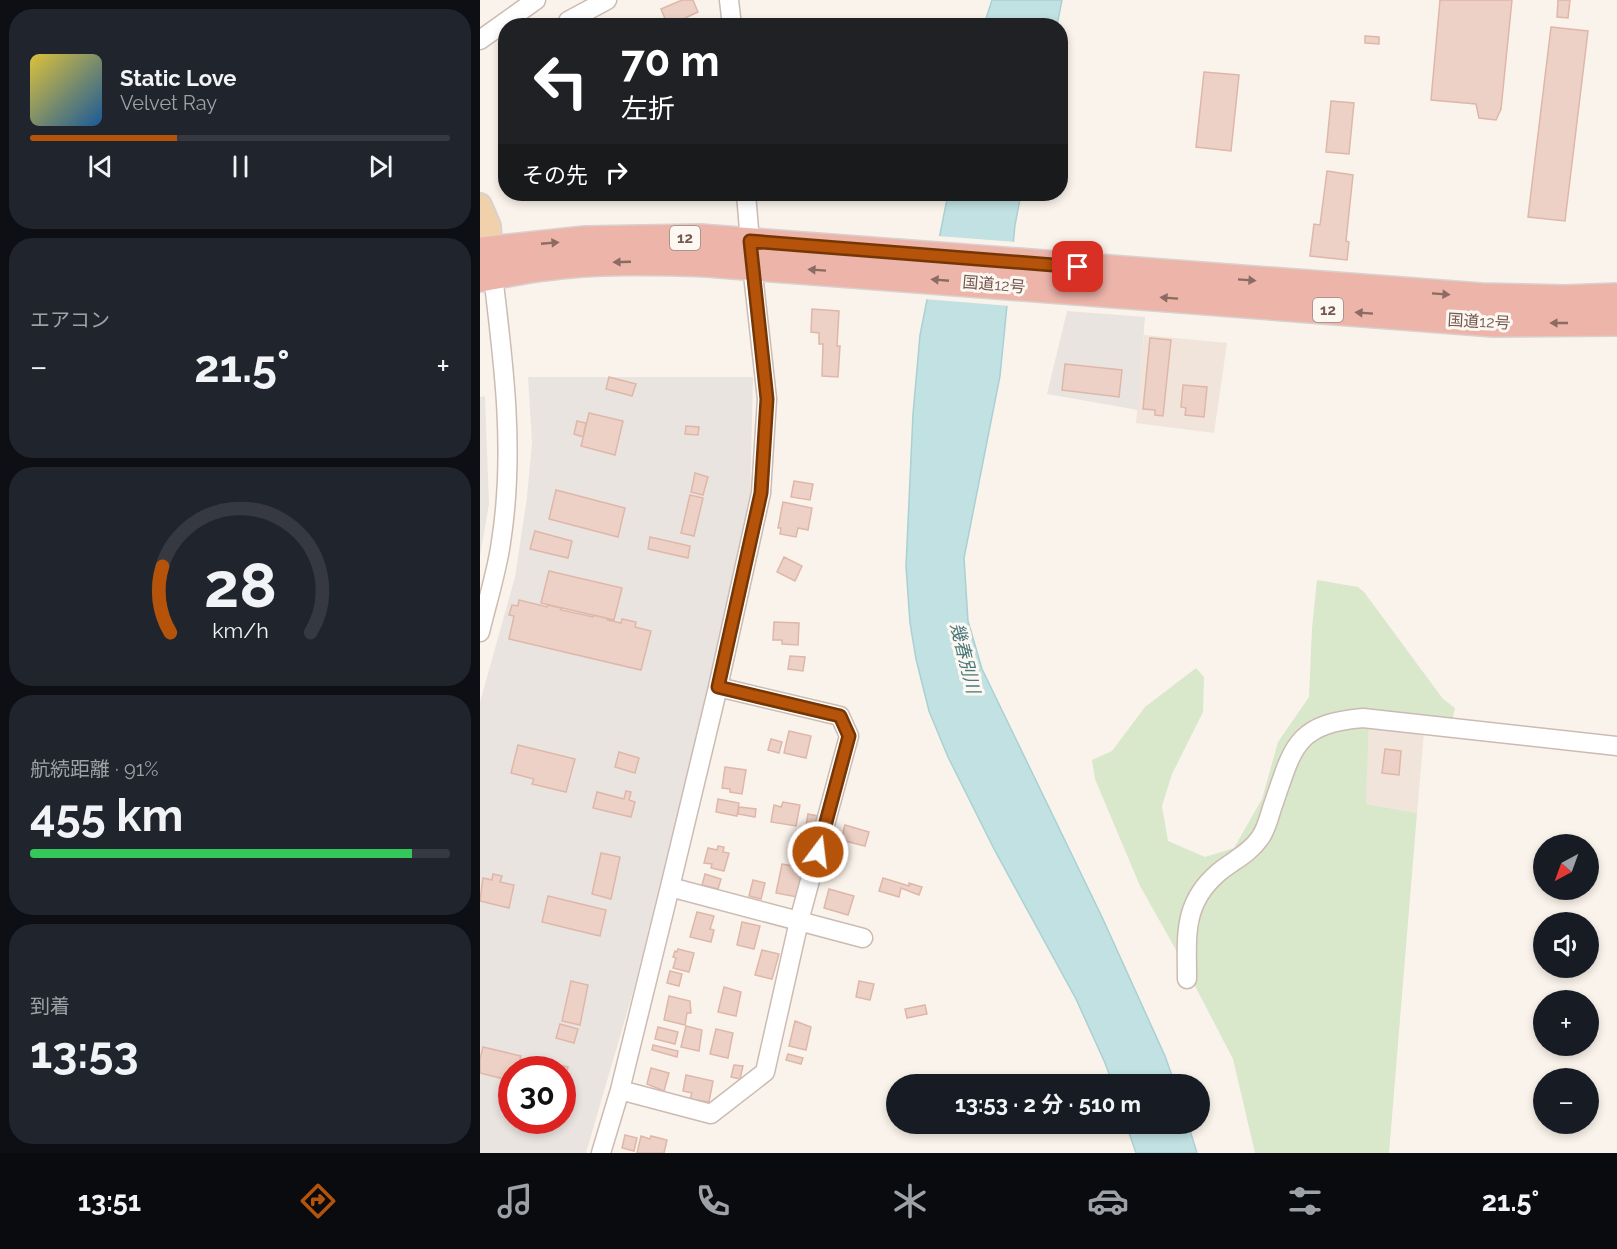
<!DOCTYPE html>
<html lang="ja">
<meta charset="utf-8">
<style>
body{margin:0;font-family:Raleway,"Noto Sans JP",sans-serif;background:#20242c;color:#f1f3f6;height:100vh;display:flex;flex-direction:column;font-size:22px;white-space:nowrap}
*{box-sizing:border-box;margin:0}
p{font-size:20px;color:#9ea1a6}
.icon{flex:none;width:33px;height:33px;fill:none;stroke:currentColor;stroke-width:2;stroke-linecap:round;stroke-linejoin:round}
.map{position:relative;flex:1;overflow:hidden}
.drawer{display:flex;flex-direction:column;gap:9px;padding:9px;background:#0d0f14;width:480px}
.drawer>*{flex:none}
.hud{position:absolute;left:18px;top:18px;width:570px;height:183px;border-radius:24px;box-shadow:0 3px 9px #0003;background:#202124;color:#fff;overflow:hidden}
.needle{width:39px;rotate:221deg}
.fabs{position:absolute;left:1053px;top:834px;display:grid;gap:12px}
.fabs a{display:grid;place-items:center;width:66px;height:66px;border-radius:50%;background:#171b24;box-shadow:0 3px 9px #0003;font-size:30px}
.speed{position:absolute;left:18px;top:1056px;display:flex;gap:12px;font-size:30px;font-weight:700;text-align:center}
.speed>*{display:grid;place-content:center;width:78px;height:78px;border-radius:50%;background:#171b24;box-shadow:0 3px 9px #0003;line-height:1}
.speed .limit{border:9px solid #d22;background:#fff;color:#111}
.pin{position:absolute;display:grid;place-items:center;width:51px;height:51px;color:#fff;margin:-26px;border-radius:12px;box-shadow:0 3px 9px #0006}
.me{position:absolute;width:66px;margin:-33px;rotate:15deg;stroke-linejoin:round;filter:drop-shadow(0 0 4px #0008)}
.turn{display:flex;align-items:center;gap:21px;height:126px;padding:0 24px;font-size:27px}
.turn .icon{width:78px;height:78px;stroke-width:2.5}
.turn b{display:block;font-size:42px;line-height:51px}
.then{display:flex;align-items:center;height:57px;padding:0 24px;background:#0003;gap:12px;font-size:22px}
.big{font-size:45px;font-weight:700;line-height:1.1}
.drawer .tile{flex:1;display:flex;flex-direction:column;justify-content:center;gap:9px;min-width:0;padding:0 21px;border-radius:24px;background:#20242c}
.drawer .dial{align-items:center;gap:0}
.dial svg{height:156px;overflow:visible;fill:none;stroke:#363941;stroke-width:7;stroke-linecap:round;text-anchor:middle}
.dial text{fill:#f1f3f6;stroke:none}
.song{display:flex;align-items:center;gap:18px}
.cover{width:72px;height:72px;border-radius:9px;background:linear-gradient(135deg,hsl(50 70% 55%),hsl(210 70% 35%))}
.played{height:6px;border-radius:3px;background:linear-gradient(90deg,#b45309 35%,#363941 35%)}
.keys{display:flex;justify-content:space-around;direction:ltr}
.heat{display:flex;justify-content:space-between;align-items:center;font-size:33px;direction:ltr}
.charge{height:9px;border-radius:4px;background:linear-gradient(90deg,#34c759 91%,#363941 0)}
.trip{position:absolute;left:406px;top:1074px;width:324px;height:60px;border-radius:30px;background:#171b24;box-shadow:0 3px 9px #0003;font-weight:700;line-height:60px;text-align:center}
.tab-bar{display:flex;height:96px;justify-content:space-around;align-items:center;background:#090b0e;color:#9ea1a6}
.tab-bar .icon{width:42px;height:42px}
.tab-bar .current{color:#b45309}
.tab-bar b{font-size:27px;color:#f1f3f6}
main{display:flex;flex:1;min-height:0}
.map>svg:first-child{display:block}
.residential{fill:#f1e4da}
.industrial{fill:#eae4e0;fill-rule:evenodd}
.green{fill:#d9e7cb}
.water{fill:#c1e1e2;stroke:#a9d1d3;stroke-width:1.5}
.pier{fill:#faf3eb}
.building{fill:#edd1c6;stroke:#deb7a8;stroke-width:1.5}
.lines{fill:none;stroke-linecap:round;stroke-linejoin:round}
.minor-casing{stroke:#ccbbb2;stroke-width:21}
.major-casing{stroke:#d8d1ce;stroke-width:26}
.highway-casing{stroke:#d8d1ce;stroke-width:30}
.minor{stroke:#fff;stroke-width:18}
.major{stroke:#f1d0ac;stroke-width:22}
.highway{stroke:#edb4aa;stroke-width:27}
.oneway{fill:#8b6b63}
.route-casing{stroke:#753606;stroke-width:15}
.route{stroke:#b45309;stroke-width:10}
.labels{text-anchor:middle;stroke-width:6;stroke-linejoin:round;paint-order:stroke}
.shield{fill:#fdf7f1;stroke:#9c8881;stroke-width:1.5}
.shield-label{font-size:15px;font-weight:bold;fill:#735951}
.street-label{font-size:16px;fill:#735951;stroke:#fdf7f1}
.water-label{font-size:18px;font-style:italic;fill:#49797c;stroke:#fdf7f1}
</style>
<main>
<section class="drawer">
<div class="tile">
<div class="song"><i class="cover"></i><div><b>Static Love</b><p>Velvet Ray</p></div></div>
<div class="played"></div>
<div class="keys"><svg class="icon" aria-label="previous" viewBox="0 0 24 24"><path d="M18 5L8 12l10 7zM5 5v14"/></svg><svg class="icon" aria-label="pause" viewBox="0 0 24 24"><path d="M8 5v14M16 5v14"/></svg><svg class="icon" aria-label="next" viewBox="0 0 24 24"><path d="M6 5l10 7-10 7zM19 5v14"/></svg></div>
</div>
<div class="tile"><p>エアコン</p>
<div class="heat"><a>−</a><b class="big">21.5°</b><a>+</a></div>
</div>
<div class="tile dial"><svg viewBox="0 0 100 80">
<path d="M14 69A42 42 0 1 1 86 69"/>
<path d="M14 69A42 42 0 0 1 10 35" stroke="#b45309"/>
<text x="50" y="56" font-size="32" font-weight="700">28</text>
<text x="50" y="72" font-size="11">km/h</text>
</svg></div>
<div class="tile"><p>航続距離 · 91%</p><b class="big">455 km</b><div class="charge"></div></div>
<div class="tile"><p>到着</p><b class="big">13:53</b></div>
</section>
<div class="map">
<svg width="1137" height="1153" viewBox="0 0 1137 1153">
<rect width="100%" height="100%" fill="#faf3eb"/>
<path class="residential" d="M664,335L747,343L734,433L656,423Z
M888,724L944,732L937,813L886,804Z"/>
<path class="industrial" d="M587,311L665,317L658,410L567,394Z
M48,377H273L270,501L205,787L153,992L106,1153H0V702L35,577L47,497L52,442ZM32,1070H82V1120H32Z
M5,396L9,504L0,556V397Z"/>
<path class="green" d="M837,580L878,587L884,592L963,699L975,708L972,721L889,713L886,804L937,813L909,1153H775L753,1059L700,957L660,886L615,779L612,760L632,751L665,707L716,668L724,677L723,712L692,774L682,806L688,841L725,857L754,848L782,799L798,742L829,697L832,628Z"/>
<path class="water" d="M512,0H582L577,25H504Z
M468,194H541L535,225L520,376L484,558L488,621L502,669L622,917L685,1056L695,1084H633L625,1063L596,999L514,849L468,757L449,711L436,659L430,623L426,566L433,414L440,335Z
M646,1124H708L717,1153H656Z"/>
<path class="pier" d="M458,236L536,242L530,306L444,299Z"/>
<path class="building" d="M202,0H213L218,12L188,26L181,9Z
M960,0H1032L1021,109L1016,120L999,118L996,104L951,100Z
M1078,0H1090L1088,18L1077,17Z
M1071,27L1108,31L1085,221L1048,217Z
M885,36L899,37V44L885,43Z
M724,72L759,75L751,151L716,147Z
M851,101L874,103L869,154L846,152Z
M847,171L873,175L866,241L869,242L867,260L830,256L834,224L840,225Z
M332,309L359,311L357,346H360L358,377L342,376L343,344H339V333L331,332Z
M670,338L691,340L683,416L675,415V410L663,409Z
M585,364L642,370L639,397L582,390Z
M129,377L156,384L152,396L126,389Z
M703,385L727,387L724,417L705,415L706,408L701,407Z
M109,413L143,421L135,455L101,446Z
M97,421L106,423L103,437L94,434Z
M206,426L219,427L218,435L205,434Z
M215,473L228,477L223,495L211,492Z
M314,481L333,484L330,500L311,497Z
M76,490L145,508L138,537L69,519Z
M210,495L223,498L214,536L201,533Z
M303,502L332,508L328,530L318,528L316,537L300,534L301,528H298Z
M55,531L92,541L88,558L50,549Z
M170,537L210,546L208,558L168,549Z
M304,557L322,566L315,581L297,572Z
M69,571L142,588L134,620L61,603Z
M39,600L67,607L68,605L81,608V610L113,617L114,615L127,618V620L141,623L142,619L156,622L155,627L171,631L161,670L29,639L34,616L29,615L32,605L38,606Z
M294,622L319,623L318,645L302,644V640H293Z
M310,656L325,657L323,671L308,669Z
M309,731L331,736L326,758L304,753Z
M291,739L302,742L299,753L288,750Z
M38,745L95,759L86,792L52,784L54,779L31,773Z
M905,749L921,751L919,775L902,773Z
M139,752L159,758L155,773L135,767Z
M245,767L266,770L262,794L250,792V789L242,788Z
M146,791L151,792L149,800L155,802L151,817L113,808L117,792L144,799Z
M238,799L259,803L257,816L236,812Z
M303,802L320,805L316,826L291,822L294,805L301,807Z
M259,807L276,809L275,817L258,814Z
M328,814L338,816L335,835L325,833Z
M365,825L389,832L385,846L361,840Z
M238,846L244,847L243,852L249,853L244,871L231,868L232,864L224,863L228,848L237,850Z
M121,853L140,857L131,899L112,894Z
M302,864L324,868L317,897L296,893Z
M13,874L22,876L20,882L34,885L29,908L0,901L3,878L12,880Z
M225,874L241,879L238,889L222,885Z
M403,878L429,886V883L442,887L439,895L421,888L419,897L399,891Z
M273,880L285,883L281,899L269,896Z
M349,889L374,896L368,915L344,908Z
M68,896L126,910L120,936L62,922Z
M217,912L234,916L230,929L234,930L231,942L210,937Z
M262,922L280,926L274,949L257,945Z
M198,949L214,953L209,972L193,968L196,958L193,957L195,951L197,952Z
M282,950L299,954L292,979L275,975Z
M190,971L202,974L199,986L187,983Z
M91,981L108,985L100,1025L82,1021Z
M379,981L394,984L390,1000L376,997Z
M244,987L261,992L256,1016L238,1012Z
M189,996L210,1001L211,1013H207L205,1025L184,1020Z
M445,1005L447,1014L427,1018L425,1009Z
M315,1021L331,1027L326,1050L309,1046Z
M80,1024L98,1029L94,1043L76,1038Z
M206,1026L222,1030L219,1051L201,1047Z
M178,1027L198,1032L195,1044L175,1039Z
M236,1029L253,1033L248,1058L230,1054Z
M173,1045L198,1051L197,1057L172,1050Z
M3,1047L41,1056L37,1070H32V1081L0,1073V1059Z
M308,1054L323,1058L321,1064L306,1060Z
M52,1058L88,1067L82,1089V1070H49Z
M254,1065L263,1066L260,1079L251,1077Z
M171,1068L189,1073L184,1091L167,1084Z
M206,1075L233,1081L229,1102L210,1099L212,1093L203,1091Z
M145,1135L157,1138L154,1151L142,1148Z
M161,1136L170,1139L171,1136L187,1140L184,1153H157Z"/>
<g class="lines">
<g class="minor-casing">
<path id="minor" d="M249,0L252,26
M88,21L127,0
M0,40L56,0
M0,632C7,602 17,572 21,542C35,453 24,365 13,276
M190,887L383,938
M707,979C707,937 702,904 738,873C752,861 769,854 780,838C786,830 789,818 792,808C813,749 813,724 883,718L1137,746
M140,1090L231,1114L285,1072L319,921L369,736L360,716L238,687
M121,1153L140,1090L190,887L238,687L281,493L287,399L272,265L266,194"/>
</g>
<g class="major-casing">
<path id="major" d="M0,205L9,226L12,265"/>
</g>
<g class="highway-casing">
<path id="highway" d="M0,251L105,240L220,238L1001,297L1086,299L1137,297
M0,278C21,275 43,269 64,267C118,260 173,261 227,263L1014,323L1137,322"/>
</g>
<use href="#minor" class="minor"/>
<use href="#major" class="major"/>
<use href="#highway" class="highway"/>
</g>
<defs><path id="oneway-solid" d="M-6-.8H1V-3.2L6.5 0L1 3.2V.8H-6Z" transform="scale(1.5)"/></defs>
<g class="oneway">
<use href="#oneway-solid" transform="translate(70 243) rotate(-5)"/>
<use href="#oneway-solid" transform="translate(142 262) rotate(178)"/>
<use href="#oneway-solid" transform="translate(337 270) rotate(-176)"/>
<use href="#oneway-solid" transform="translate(460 280) rotate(-175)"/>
<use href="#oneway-solid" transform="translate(767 280) rotate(4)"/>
<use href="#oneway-solid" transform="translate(961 294) rotate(4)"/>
<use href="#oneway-solid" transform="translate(689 298) rotate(-176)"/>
<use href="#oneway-solid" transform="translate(884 313) rotate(-176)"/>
<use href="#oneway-solid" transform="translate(1079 323) rotate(180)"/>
</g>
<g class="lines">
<g class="route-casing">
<path id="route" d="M338,852L369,736L360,716L238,687L281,493L287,399L270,241L598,267"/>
</g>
<use href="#route" class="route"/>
</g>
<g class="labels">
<g class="shield">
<rect x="190" y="226" width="30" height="24" rx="4.5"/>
<rect x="833" y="298" width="30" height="24" rx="4.5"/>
</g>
<g class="shield-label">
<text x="205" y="243">12</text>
<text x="848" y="315">12</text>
</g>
<g class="street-label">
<text transform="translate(514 284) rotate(5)" y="6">国道12号</text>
<text transform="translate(999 321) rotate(3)" y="6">国道12号</text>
</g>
<g class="water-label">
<text transform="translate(485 658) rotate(76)" y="6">幾春別川</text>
</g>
</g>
</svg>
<div class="fabs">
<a><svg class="needle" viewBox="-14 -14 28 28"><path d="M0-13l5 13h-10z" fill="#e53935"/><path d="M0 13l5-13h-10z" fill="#9ea1a6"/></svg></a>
<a><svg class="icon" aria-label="sound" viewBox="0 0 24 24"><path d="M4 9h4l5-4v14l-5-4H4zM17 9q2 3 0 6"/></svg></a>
<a>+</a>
<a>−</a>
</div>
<div class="speed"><div class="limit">30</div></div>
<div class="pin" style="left:598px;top:267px;background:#d93025"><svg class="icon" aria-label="arrive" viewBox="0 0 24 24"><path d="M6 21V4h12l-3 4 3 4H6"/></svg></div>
<svg class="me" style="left:338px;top:852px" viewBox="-20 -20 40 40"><circle r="17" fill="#b45309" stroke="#fff" stroke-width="3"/><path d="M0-11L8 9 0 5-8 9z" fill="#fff"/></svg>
<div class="trip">13:53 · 2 分 · 510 m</div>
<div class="hud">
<div class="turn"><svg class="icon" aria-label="left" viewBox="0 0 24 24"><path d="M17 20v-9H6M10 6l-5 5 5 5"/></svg><div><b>70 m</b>左折</div></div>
<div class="then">その先<svg class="icon" aria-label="right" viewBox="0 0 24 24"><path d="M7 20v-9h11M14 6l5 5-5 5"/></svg></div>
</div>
</div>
</main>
<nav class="tab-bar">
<b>13:51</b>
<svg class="icon current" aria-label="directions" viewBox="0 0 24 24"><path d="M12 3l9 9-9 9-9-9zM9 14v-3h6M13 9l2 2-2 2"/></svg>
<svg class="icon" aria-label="music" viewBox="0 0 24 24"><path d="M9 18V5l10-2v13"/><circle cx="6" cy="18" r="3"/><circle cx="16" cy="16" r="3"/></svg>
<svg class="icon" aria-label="phone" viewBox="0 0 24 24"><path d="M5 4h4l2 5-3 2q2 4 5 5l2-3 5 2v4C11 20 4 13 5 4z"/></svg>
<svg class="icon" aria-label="climate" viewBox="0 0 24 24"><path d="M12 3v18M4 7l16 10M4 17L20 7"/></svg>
<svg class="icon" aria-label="car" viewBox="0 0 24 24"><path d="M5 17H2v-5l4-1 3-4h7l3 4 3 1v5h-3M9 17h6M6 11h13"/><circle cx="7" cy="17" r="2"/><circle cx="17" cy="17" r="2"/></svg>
<svg class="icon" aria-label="filters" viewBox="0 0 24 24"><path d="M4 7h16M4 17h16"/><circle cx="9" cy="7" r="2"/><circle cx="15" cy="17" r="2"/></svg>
<b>21.5°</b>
</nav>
